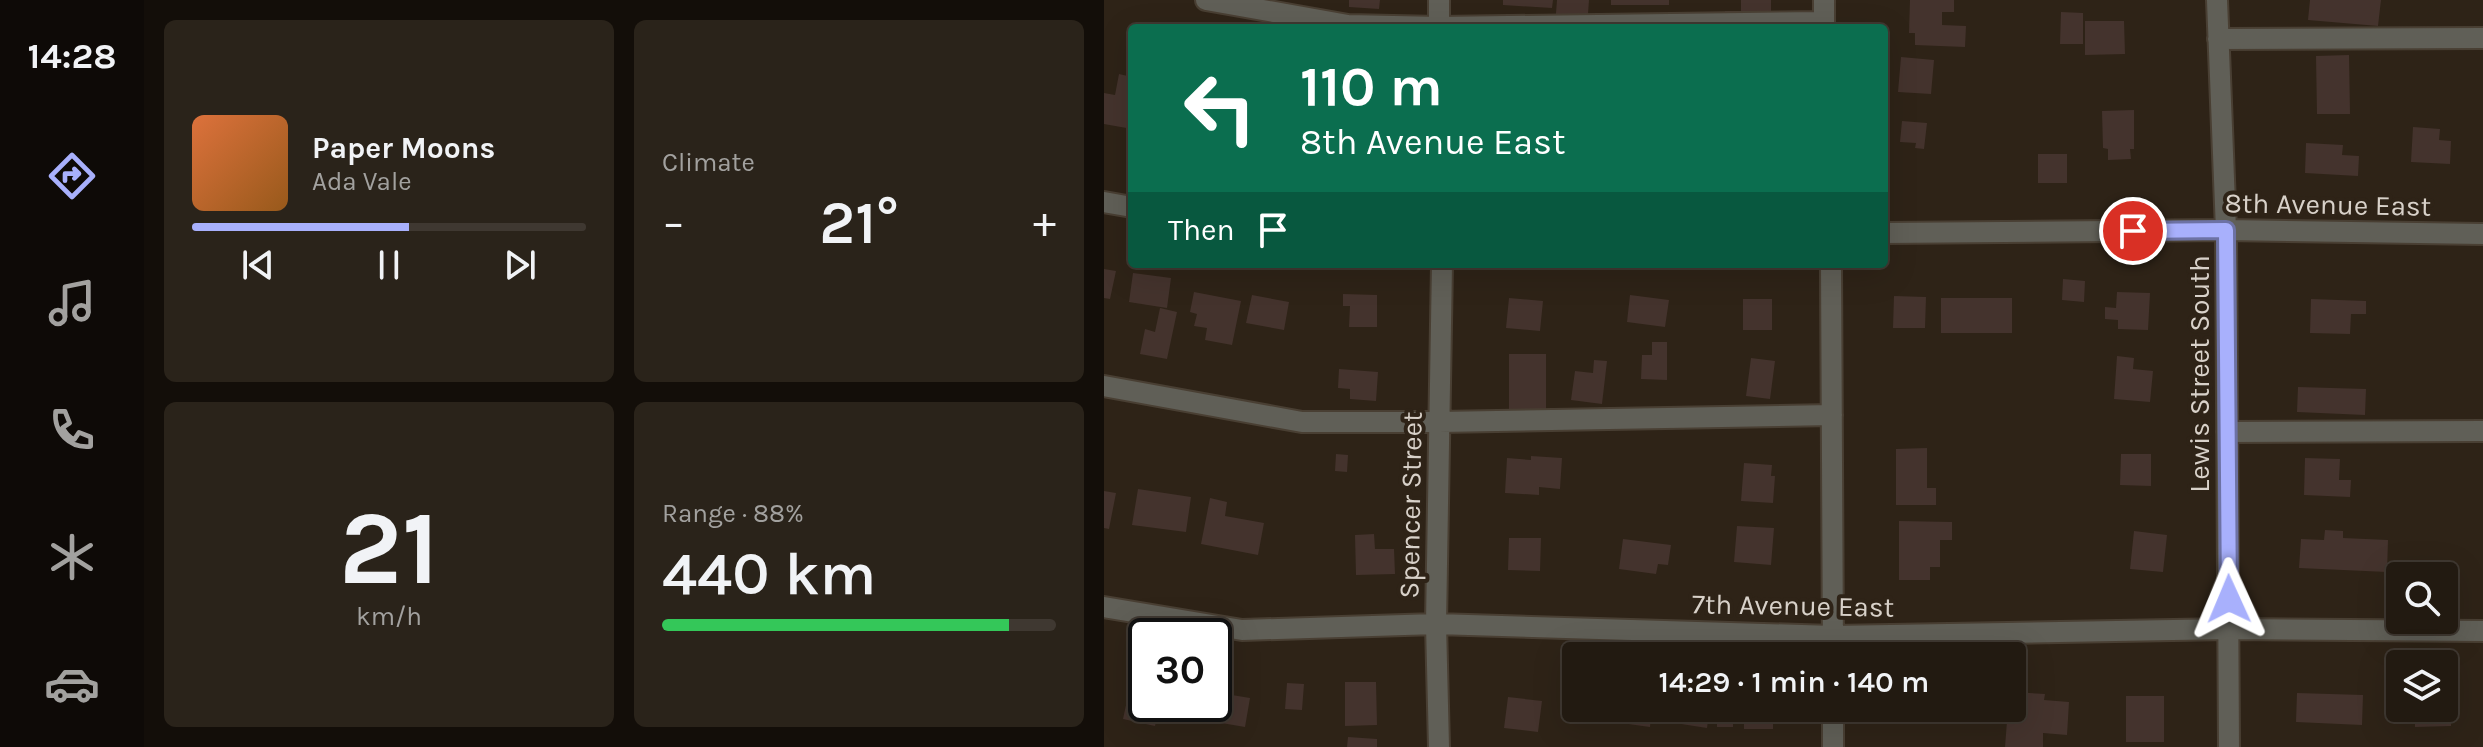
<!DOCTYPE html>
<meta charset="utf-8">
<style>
body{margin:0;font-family:Karla,sans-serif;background:#2a231a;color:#f1f3f6;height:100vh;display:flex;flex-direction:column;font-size:30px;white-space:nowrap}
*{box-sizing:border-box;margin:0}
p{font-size:26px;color:#a2a19f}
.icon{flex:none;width:44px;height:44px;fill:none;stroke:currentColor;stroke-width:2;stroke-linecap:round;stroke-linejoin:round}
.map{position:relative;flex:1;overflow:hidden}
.panel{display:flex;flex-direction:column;gap:20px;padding:20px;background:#130e09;width:960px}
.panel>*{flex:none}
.hud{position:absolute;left:24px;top:24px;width:760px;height:244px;border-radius:8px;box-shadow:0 8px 32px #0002,0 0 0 2px #3f3831;background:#0b6e4f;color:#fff;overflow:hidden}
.fabs{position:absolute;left:1282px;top:562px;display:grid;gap:16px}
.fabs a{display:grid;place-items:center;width:72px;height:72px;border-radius:8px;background:#221a11;box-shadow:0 8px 32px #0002,0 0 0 2px #3f3831;font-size:40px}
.speed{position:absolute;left:24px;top:618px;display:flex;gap:16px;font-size:40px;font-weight:700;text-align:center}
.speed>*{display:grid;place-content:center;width:104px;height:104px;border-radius:50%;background:#221a11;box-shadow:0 8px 32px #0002,0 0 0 2px #3f3831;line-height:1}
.speed .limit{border:4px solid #111;border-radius:12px;background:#fff;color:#111}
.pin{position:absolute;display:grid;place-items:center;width:68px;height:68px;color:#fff;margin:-34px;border:4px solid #fff;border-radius:50%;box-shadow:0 2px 8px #0007}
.me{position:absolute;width:88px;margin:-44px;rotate:359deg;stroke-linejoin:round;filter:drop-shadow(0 0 6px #0008)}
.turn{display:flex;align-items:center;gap:28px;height:168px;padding:0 40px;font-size:36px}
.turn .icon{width:104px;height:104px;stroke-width:2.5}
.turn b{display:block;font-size:56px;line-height:68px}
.then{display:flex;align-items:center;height:76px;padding:0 40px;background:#0003;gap:16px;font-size:30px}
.big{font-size:60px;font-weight:600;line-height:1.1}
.panel .widget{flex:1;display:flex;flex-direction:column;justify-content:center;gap:12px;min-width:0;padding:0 28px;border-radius:12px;background:#2a231a}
.panel .dial{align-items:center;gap:0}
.dial b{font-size:104px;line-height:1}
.song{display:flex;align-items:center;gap:24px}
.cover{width:96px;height:96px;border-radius:12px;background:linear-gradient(135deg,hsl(20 70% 55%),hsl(30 70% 35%))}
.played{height:8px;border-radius:4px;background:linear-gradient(90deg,#a8b0fc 55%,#3f3831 55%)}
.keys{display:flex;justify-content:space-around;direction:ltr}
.heat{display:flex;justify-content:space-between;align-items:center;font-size:44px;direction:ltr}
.charge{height:12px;border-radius:6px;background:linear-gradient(90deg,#34c759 88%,#3f3831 0)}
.panel .tiles{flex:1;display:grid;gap:20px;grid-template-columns:repeat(2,1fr)}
.trip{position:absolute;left:458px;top:642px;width:464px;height:80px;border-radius:8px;background:#221a11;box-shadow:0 8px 32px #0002,0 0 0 2px #3f3831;font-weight:600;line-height:80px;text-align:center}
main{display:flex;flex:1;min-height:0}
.tabs{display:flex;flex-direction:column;width:144px;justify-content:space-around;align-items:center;background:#0e0a07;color:#a2a19f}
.tabs .icon{width:56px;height:56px}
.tabs .selected{color:#a8b0fc}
.tabs b{font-size:36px;color:#f1f3f6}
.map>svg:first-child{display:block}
.building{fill:#44332d}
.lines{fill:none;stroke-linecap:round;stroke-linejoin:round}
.minor-casing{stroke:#493f33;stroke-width:24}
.minor{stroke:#605f57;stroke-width:20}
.route-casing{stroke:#6d72a4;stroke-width:20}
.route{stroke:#a8b0fc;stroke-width:14}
.labels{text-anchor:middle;stroke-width:8;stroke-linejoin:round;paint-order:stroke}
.street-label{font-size:28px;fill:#d8d1c9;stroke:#2e2317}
</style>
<main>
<nav class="tabs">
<b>14:28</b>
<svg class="icon selected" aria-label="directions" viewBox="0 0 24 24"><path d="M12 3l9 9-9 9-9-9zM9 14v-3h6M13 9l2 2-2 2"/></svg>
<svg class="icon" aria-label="music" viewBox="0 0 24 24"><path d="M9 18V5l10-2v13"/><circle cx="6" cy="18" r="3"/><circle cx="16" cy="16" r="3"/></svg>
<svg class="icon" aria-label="phone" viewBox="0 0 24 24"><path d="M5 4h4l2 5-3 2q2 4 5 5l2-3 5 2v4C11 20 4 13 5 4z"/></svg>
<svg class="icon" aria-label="climate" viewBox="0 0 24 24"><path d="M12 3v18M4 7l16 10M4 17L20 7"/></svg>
<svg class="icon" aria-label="car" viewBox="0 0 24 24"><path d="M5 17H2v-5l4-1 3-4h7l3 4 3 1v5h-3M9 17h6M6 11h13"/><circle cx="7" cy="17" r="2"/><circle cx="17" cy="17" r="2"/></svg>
</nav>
<section class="panel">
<div class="tiles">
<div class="widget">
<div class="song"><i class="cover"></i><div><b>Paper Moons</b><p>Ada Vale</p></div></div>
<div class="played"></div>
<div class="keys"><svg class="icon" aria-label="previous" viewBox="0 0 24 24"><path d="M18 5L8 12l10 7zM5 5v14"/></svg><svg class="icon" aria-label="pause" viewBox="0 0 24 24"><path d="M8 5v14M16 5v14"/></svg><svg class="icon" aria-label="next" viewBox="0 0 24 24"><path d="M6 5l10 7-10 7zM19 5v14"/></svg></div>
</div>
<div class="widget"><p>Climate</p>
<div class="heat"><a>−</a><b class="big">21°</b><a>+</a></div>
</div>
<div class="widget dial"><b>21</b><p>km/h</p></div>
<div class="widget"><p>Range · 88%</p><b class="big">440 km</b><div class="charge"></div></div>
</div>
</section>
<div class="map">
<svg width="1379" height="747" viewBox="0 0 1379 747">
<rect width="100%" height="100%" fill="#2e2317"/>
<path class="building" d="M245,0H276L275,9L245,7Z
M399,0H449L448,8L399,5Z
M453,0H485L483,28L451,26Z
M507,0H565V5H507Z
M637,0H667V17L621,28V11H637Z
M806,0H850V12H838V25L862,26L861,47L811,45V33H805Z
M1206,0H1277L1274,26L1204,20Z
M957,12L979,13V44H956Z
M981,21H1020L1021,54L981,55Z
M1245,55L1246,114H1213L1212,56Z
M797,57L830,60L827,94L794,92Z
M15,74L28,77V129L0,124V93L11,95Z
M1030,110V149H1026L1027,159L1004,160V149L999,148L998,111Z
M798,121L823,123L820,149L811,148L812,143L796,142Z
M1309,127L1336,129L1335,140L1347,141L1346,164L1307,162Z
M1202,143L1239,145L1238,155L1255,156L1254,176L1201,173Z
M934,154H963V183H934Z
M0,269L12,271L6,299L0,298Z
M29,273L67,278L63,308L25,302Z
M959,279L981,281L980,302L958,300Z
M90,292L137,301L128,345L101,340L103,328L90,326L93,314L86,312Z
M1013,292L1046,293L1044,330L1014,329V320L1001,319V307L1012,308Z
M239,294L273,295V327H245L246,306H239Z
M148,295L185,302L180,330L142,323Z
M526,295L565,300L561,327L523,322Z
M790,296L822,297L821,328H789Z
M405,298L439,301L436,331L402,328Z
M837,298H908V333H837Z
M639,299H668V330H639Z
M1207,299L1262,301V314H1247L1246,334L1206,333Z
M56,308L73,312L63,359L36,354L41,329L51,332Z
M548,342H563V380L537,379L538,355H548Z
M405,354H442V421L405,420Z
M1013,356L1030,358L1029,369L1049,371L1046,402L1010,399Z
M647,358L671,361L666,399L642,396Z
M490,360L503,361L498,404L467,400L471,371L489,373Z
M235,369L274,372L272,401L246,399V389L234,388Z
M1194,387L1262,389L1261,415L1193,412Z
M823,448V488H832V505H792V449Z
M232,454L244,455L243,472L231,471Z
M1017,454H1047V486L1016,485Z
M427,456L458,458L456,489L435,487V495L401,493L403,458L427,460Z
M1201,458L1236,459L1235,480H1247L1246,497L1200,495Z
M640,463L668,465L667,476H671L669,503L637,501Z
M34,489L87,497L82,532L28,525Z
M0,491L12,493L5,529L0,528Z
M106,498L123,502L121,516L160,523L154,555L97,544Z
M795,521L848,522V540H836V567H826V580H795Z
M633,526L670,528L667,565L630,562Z
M1221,530L1239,531V538L1284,540L1283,572L1195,568L1197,539L1220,540Z
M1030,531L1063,535L1059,572L1026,569Z
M270,534L271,549H290L291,574L252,575L251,535Z
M405,538H437L436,571L404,570Z
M519,539L567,545L564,565L554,564L552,574L515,569Z
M241,682H272L273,725L241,726Z
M183,683L200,684L198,710L181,709Z
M110,692L146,698L141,727L88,718L90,704H110Z
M908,692L941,694L940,700L965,702L963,735L939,733V747H901L904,708H908Z
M1193,693L1259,695L1258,725L1192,722Z
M24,696L42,700V704H56L51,726L19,719Z
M1022,696H1060V742H1022Z
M404,697L438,701L434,732L400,728Z
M1340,698H1347V726L1311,727V708H1340Z
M519,708H548L546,727L517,723Z
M560,708H606L603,728L558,721Z
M613,708H669V729H640V718L629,717V727H613Z
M793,708H828V717L793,716Z
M857,708H889L888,716L856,714Z
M244,737L273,739V747H243Z"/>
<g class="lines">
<g class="minor-casing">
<path id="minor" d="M102,0L244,25L335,27L720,22
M335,0V28
M720,0V28
M1113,0L1122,230L1125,747
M1114,39L1379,38
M0,202L28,207
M780,233L1122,230L1379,234
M727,264L729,656
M0,386L198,422H335L728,415
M1123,432L1379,431
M0,607L138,630L332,624L729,636L1125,629L1379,631
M729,708V747
M335,747L332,624L338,264"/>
</g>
<use href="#minor" class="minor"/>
</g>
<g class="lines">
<g class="route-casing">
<path id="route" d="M1029,231L1122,230L1125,599"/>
</g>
<use href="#route" class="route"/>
</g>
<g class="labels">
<g class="street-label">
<text transform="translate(1224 204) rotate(1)" y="10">8th Avenue East</text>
<text transform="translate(1095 374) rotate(-90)" y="10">Lewis Street South</text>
<text transform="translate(306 505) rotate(-89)" y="10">Spencer Street</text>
<text transform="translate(689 605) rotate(1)" y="10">7th Avenue East</text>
</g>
</g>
</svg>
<div class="fabs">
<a><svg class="icon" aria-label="search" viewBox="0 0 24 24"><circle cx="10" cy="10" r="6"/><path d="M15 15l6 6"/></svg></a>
<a><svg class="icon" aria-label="layers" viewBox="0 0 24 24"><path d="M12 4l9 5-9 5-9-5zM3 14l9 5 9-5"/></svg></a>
</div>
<div class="speed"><div class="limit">30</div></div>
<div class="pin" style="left:1029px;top:231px;background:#d93025"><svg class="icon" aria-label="arrive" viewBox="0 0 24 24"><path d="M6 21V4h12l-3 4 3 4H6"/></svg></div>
<svg class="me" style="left:1125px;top:599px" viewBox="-20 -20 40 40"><path d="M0-17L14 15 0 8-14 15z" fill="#a8b0fc" stroke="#fff" stroke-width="4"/></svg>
<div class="trip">14:29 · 1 min · 140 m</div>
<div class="hud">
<div class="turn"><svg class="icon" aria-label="left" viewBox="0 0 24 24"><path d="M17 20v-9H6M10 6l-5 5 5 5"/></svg><div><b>110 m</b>8th Avenue East</div></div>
<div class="then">Then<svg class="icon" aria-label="arrive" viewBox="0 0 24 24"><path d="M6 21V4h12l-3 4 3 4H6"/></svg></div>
</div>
</div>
</main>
